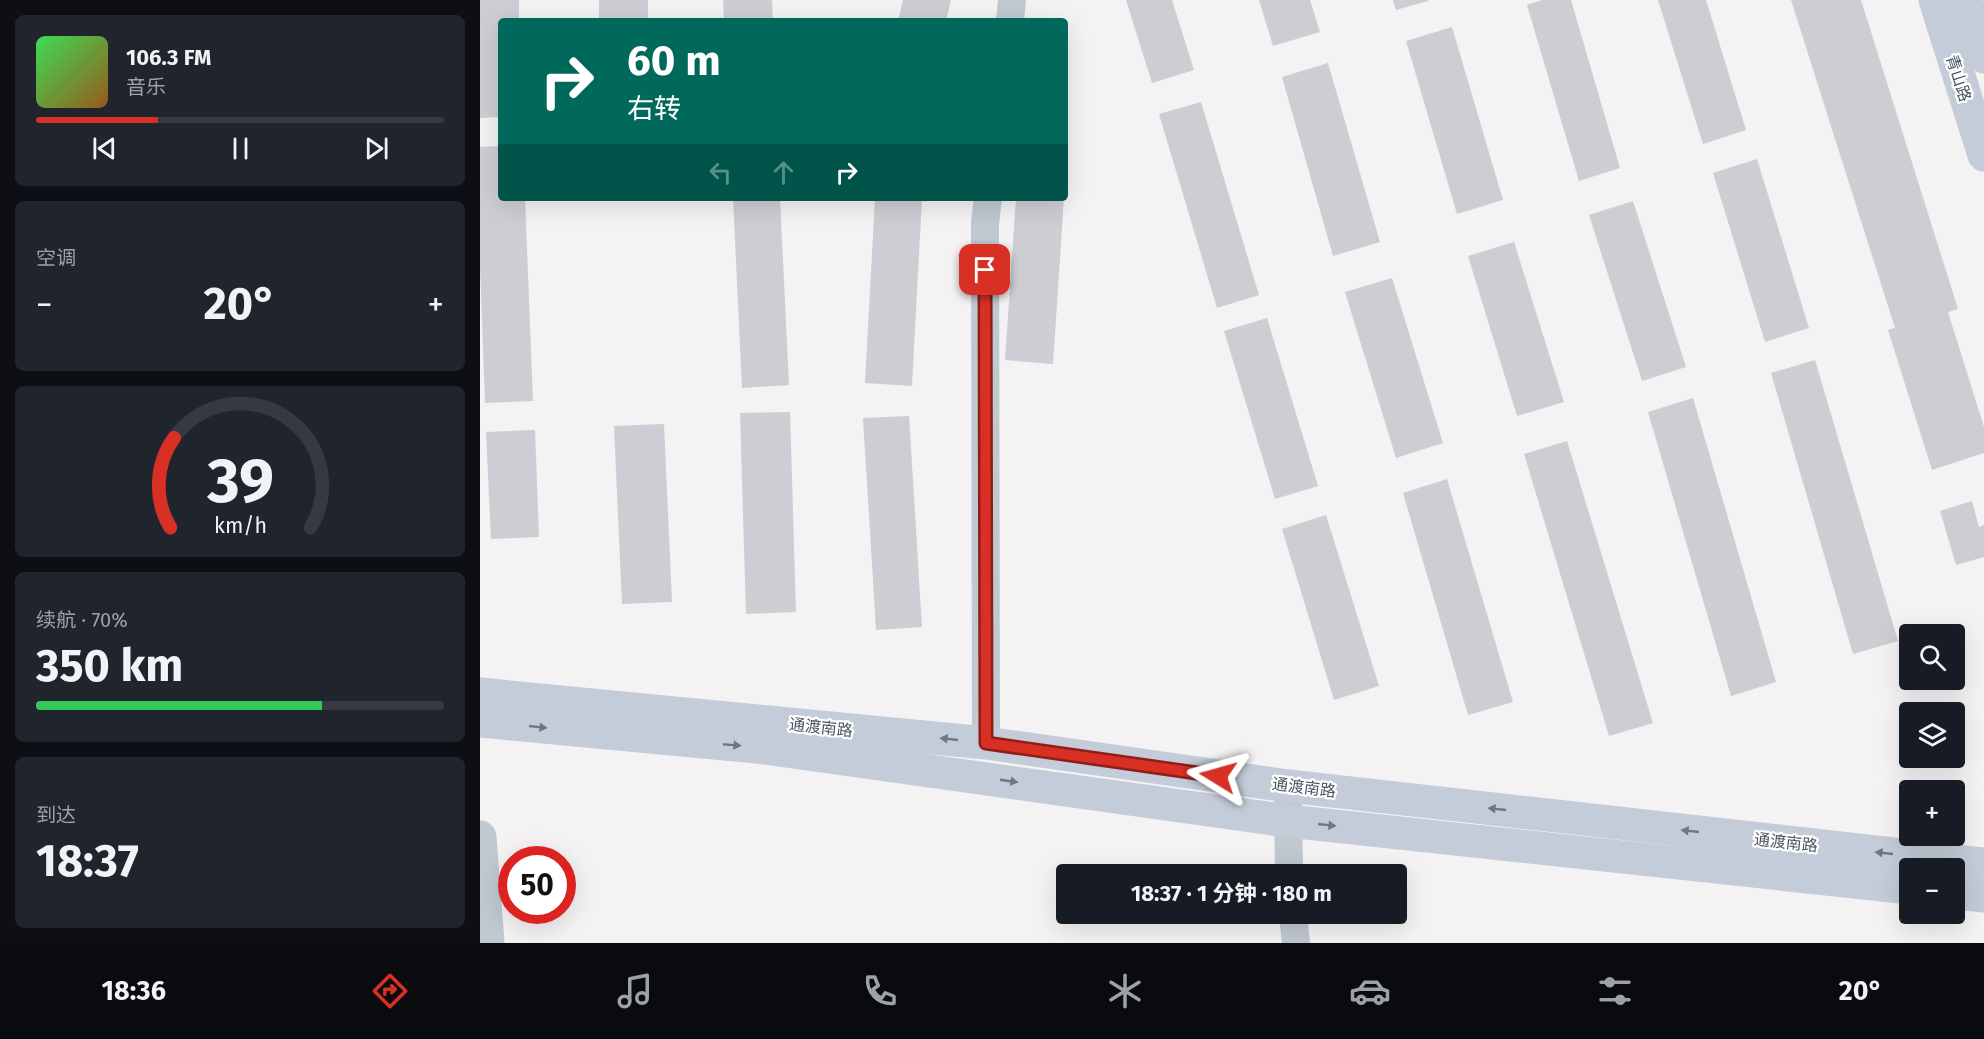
<!DOCTYPE html>
<html lang="zh">
<meta charset="utf-8">
<style>
body{margin:0;font-family:"Fira Sans","Noto Sans SC",sans-serif;background:#20242c;color:#f1f3f6;height:100vh;display:flex;flex-direction:column;font-size:22px;white-space:nowrap}
*{box-sizing:border-box;margin:0}
p{font-size:20px;color:#9ea1a6}
.icon{flex:none;width:33px;height:33px;fill:none;stroke:currentColor;stroke-width:2;stroke-linecap:round;stroke-linejoin:round}
.map{position:relative;flex:1;overflow:hidden}
.side{display:flex;flex-direction:column;gap:15px;padding:15px;background:#0d0f14;width:480px}
.side>*{flex:none}
.hud{position:absolute;left:18px;top:18px;width:570px;height:183px;border-radius:6px;box-shadow:0 6px 24px #0002;background:#00695c;color:#fff;overflow:hidden}
.fabs{position:absolute;left:1419px;top:624px;display:grid;gap:12px}
.fabs a{display:grid;place-items:center;width:66px;height:66px;border-radius:6px;background:#171b24;box-shadow:0 6px 24px #0002;font-size:30px}
.speed{position:absolute;left:18px;top:846px;display:flex;gap:12px;font-size:30px;font-weight:700;text-align:center}
.speed>*{display:grid;place-content:center;width:78px;height:78px;border-radius:50%;background:#171b24;box-shadow:0 6px 24px #0002;line-height:1}
.speed .limit{border:9px solid #d22;background:#fff;color:#111}
.pin{position:absolute;display:grid;place-items:center;width:51px;height:51px;color:#fff;margin:-26px;border-radius:12px;box-shadow:0 3px 9px #0006}
.me{position:absolute;width:66px;margin:-33px;rotate:278deg;stroke-linejoin:round;filter:drop-shadow(0 0 4px #0008)}
.turn{display:flex;align-items:center;gap:21px;height:126px;padding:0 30px;font-size:27px}
.turn .icon{width:78px;height:78px;stroke-width:2.5}
.turn b{display:block;font-size:42px;line-height:51px}
.lanes{display:flex;align-items:center;height:57px;padding:0 30px;background:#0003;justify-content:center;gap:30px;direction:ltr}
.lanes .off{opacity:.35}
.big{font-size:45px;font-weight:700;line-height:1.1}
.side .card{flex:1;display:flex;flex-direction:column;justify-content:center;gap:9px;min-width:0;padding:0 21px;border-radius:9px;background:#20242c}
.side .dial{align-items:center;gap:0}
.dial svg{height:156px;overflow:visible;fill:none;stroke:#363941;stroke-width:7;stroke-linecap:round;text-anchor:middle}
.dial text{fill:#f1f3f6;stroke:none}
.song{display:flex;align-items:center;gap:18px}
.cover{width:72px;height:72px;border-radius:9px;background:linear-gradient(135deg,hsl(130 70% 55%),hsl(30 70% 35%))}
.played{height:6px;border-radius:3px;background:linear-gradient(90deg,#d93025 30%,#363941 30%)}
.keys{display:flex;justify-content:space-around;direction:ltr}
.heat{display:flex;justify-content:space-between;align-items:center;font-size:33px;direction:ltr}
.charge{height:9px;border-radius:4px;background:linear-gradient(90deg,#34c759 70%,#363941 0)}
.trip{position:absolute;left:576px;top:864px;width:351px;height:60px;border-radius:6px;background:#171b24;box-shadow:0 6px 24px #0002;font-weight:700;line-height:60px;text-align:center}
.tab-bar{display:flex;height:96px;justify-content:space-around;align-items:center;background:#090b0e;color:#9ea1a6}
.tab-bar .icon{width:42px;height:42px}
.tab-bar .on{color:#d93025}
.tab-bar b{font-size:27px;color:#f1f3f6}
main{display:flex;flex:1;min-height:0}
.map>svg:first-child{display:block}
.building{fill:#ccced4}
.lines{fill:none;stroke-linecap:round;stroke-linejoin:round}
.minor{stroke:#c0c8d0;stroke-width:28}
.tertiary{stroke:#c0c8d0;stroke-width:33}
.secondary{stroke:#c3ccd8;stroke-width:33}
.oneway{fill:#6e7883}
.route-casing{stroke:#8d1f18;stroke-width:15}
.route{stroke:#d93025;stroke-width:10}
.labels{text-anchor:middle;stroke-width:4.5;stroke-linejoin:round;paint-order:stroke}
.street-label{font-size:16px;fill:#49545f;stroke:#fff}
</style>
<main>
<section class="side">
<div class="card">
<div class="song"><i class="cover"></i><div><b>106.3 FM</b><p>音乐</p></div></div>
<div class="played"></div>
<div class="keys"><svg class="icon" aria-label="previous" viewBox="0 0 24 24"><path d="M18 5L8 12l10 7zM5 5v14"/></svg><svg class="icon" aria-label="pause" viewBox="0 0 24 24"><path d="M8 5v14M16 5v14"/></svg><svg class="icon" aria-label="next" viewBox="0 0 24 24"><path d="M6 5l10 7-10 7zM19 5v14"/></svg></div>
</div>
<div class="card"><p>空调</p>
<div class="heat"><a>−</a><b class="big">20°</b><a>+</a></div>
</div>
<div class="card dial"><svg viewBox="0 0 100 80">
<path d="M14 69A42 42 0 1 1 86 69"/>
<path d="M14 69A42 42 0 0 1 16 23" stroke="#d93025"/>
<text x="50" y="56" font-size="32" font-weight="700">39</text>
<text x="50" y="72" font-size="11">km/h</text>
</svg></div>
<div class="card"><p>续航 · 70%</p><b class="big">350 km</b><div class="charge"></div></div>
<div class="card"><p>到达</p><b class="big">18:37</b></div>
</section>
<div class="map">
<svg width="1504" height="943" viewBox="0 0 1504 943">
<rect width="100%" height="100%" fill="#f4f2f2"/>
<path class="building" d="M0,0H39V21H21V117L0,118Z
M119,0H168V21H119Z
M243,0H292L293,21H244Z
M423,0H471L466,21H418Z
M646,0H692L714,70L672,83Z
M779,0H830L840,32L793,46Z
M913,0H948V1L916,10Z
M1062,0H1091L1140,168L1099,181L1047,5Z
M1178,0H1226L1266,130L1223,144Z
M1311,0H1381L1478,309L1468,312L1504,427V453L1452,470L1408,330L1415,328Z
M972,27L1023,200L977,214L926,41Z
M848,63L900,242L853,256L802,77Z
M721,102L779,295L737,308L679,114Z
M21,146V198H45L53,401L5,403L0,266V147Z
M1277,159L1329,328L1285,342L1233,173Z
M253,198H300L309,385L262,388Z
M395,198H442L432,386L385,383Z
M536,198H584L573,364L525,360Z
M1153,201L1206,367L1162,381L1109,215Z
M1034,242L1084,402L1037,416L988,256Z
M912,278L963,443L916,458L865,292Z
M787,318L838,486L795,499L744,331Z
M1335,360L1418,641L1373,654L1291,373Z
M1213,398L1296,682L1251,696L1168,412Z
M310,412L316,612L266,614L260,413Z
M429,416L442,627L396,630L383,418Z
M184,424L192,602L142,604L134,426Z
M55,430L59,537L11,539L6,432Z
M1087,441L1173,723L1129,736L1044,454Z
M967,479L1033,702L988,715L923,493Z
M1492,501L1499,527L1504,525V557L1476,565L1460,511Z
M846,515L899,686L854,700L802,529Z"/>
<g class="lines">
<path class="minor" d="M530,21L532,0
M506,743L505,223L508,198
M808,799L809,874
M813,914L816,943"/>
<path class="tertiary" d="M0,837L8,943"/>
<path class="secondary" d="M1455,0L1504,155
M1486,0L1504,57
M0,694L506,743L808,786L1504,864
M0,721L277,747L808,821L1430,888
M1474,893L1504,896"/>
</g>
<defs><path id="oneway-solid" d="M-6-.8H1V-3.2L6.5 0L1 3.2V.8H-6Z" transform="scale(1.5)"/></defs>
<g class="oneway">
<use href="#oneway-solid" transform="translate(58 727) rotate(6)"/>
<use href="#oneway-solid" transform="translate(469 739) rotate(-174)"/>
<use href="#oneway-solid" transform="translate(252 745) rotate(5)"/>
<use href="#oneway-solid" transform="translate(529 781) rotate(8)"/>
<use href="#oneway-solid" transform="translate(1017 809) rotate(-174)"/>
<use href="#oneway-solid" transform="translate(847 825) rotate(6)"/>
<use href="#oneway-solid" transform="translate(1210 831) rotate(-174)"/>
<use href="#oneway-solid" transform="translate(1404 853) rotate(-174)"/>
</g>
<g class="lines">
<g class="route-casing">
<path id="route" d="M505,270L506,743L738,776"/>
</g>
<use href="#route" class="route"/>
</g>
<g class="labels">
<g class="street-label">
<text transform="translate(1479 78) rotate(72)" y="6">青山路</text>
<text transform="translate(341 727) rotate(6)" y="6">通渡南路</text>
<text transform="translate(824 787) rotate(7)" y="6">通渡南路</text>
<text transform="translate(1306 842) rotate(6)" y="6">通渡南路</text>
</g>
</g>
</svg>
<div class="fabs">
<a><svg class="icon" aria-label="search" viewBox="0 0 24 24"><circle cx="10" cy="10" r="6"/><path d="M15 15l6 6"/></svg></a>
<a><svg class="icon" aria-label="layers" viewBox="0 0 24 24"><path d="M12 4l9 5-9 5-9-5zM3 14l9 5 9-5"/></svg></a>
<a>+</a>
<a>−</a>
</div>
<div class="speed"><div class="limit">50</div></div>
<div class="pin" style="left:505px;top:270px;background:#d93025"><svg class="icon" aria-label="arrive" viewBox="0 0 24 24"><path d="M6 21V4h12l-3 4 3 4H6"/></svg></div>
<svg class="me" style="left:738px;top:776px" viewBox="-20 -20 40 40"><path d="M0-17L14 15 0 8-14 15z" fill="#d93025" stroke="#fff" stroke-width="4"/></svg>
<div class="trip">18:37 · 1 分钟 · 180 m</div>
<div class="hud">
<div class="turn"><svg class="icon" aria-label="right" viewBox="0 0 24 24"><path d="M7 20v-9h11M14 6l5 5-5 5"/></svg><div><b>60 m</b>右转</div></div>
<div class="lanes"><svg class="icon off" aria-label="left" viewBox="0 0 24 24"><path d="M17 20v-9H6M10 6l-5 5 5 5"/></svg><svg class="icon off" aria-label="ahead" viewBox="0 0 24 24"><path d="M12 20V5M6 11l6-6 6 6"/></svg><svg class="icon" aria-label="right" viewBox="0 0 24 24"><path d="M7 20v-9h11M14 6l5 5-5 5"/></svg></div>
</div>
</div>
</main>
<nav class="tab-bar">
<b>18:36</b>
<svg class="icon on" aria-label="directions" viewBox="0 0 24 24"><path d="M12 3l9 9-9 9-9-9zM9 14v-3h6M13 9l2 2-2 2"/></svg>
<svg class="icon" aria-label="music" viewBox="0 0 24 24"><path d="M9 18V5l10-2v13"/><circle cx="6" cy="18" r="3"/><circle cx="16" cy="16" r="3"/></svg>
<svg class="icon" aria-label="phone" viewBox="0 0 24 24"><path d="M5 4h4l2 5-3 2q2 4 5 5l2-3 5 2v4C11 20 4 13 5 4z"/></svg>
<svg class="icon" aria-label="climate" viewBox="0 0 24 24"><path d="M12 3v18M4 7l16 10M4 17L20 7"/></svg>
<svg class="icon" aria-label="car" viewBox="0 0 24 24"><path d="M5 17H2v-5l4-1 3-4h7l3 4 3 1v5h-3M9 17h6M6 11h13"/><circle cx="7" cy="17" r="2"/><circle cx="17" cy="17" r="2"/></svg>
<svg class="icon" aria-label="filters" viewBox="0 0 24 24"><path d="M4 7h16M4 17h16"/><circle cx="9" cy="7" r="2"/><circle cx="15" cy="17" r="2"/></svg>
<b>20°</b>
</nav>
